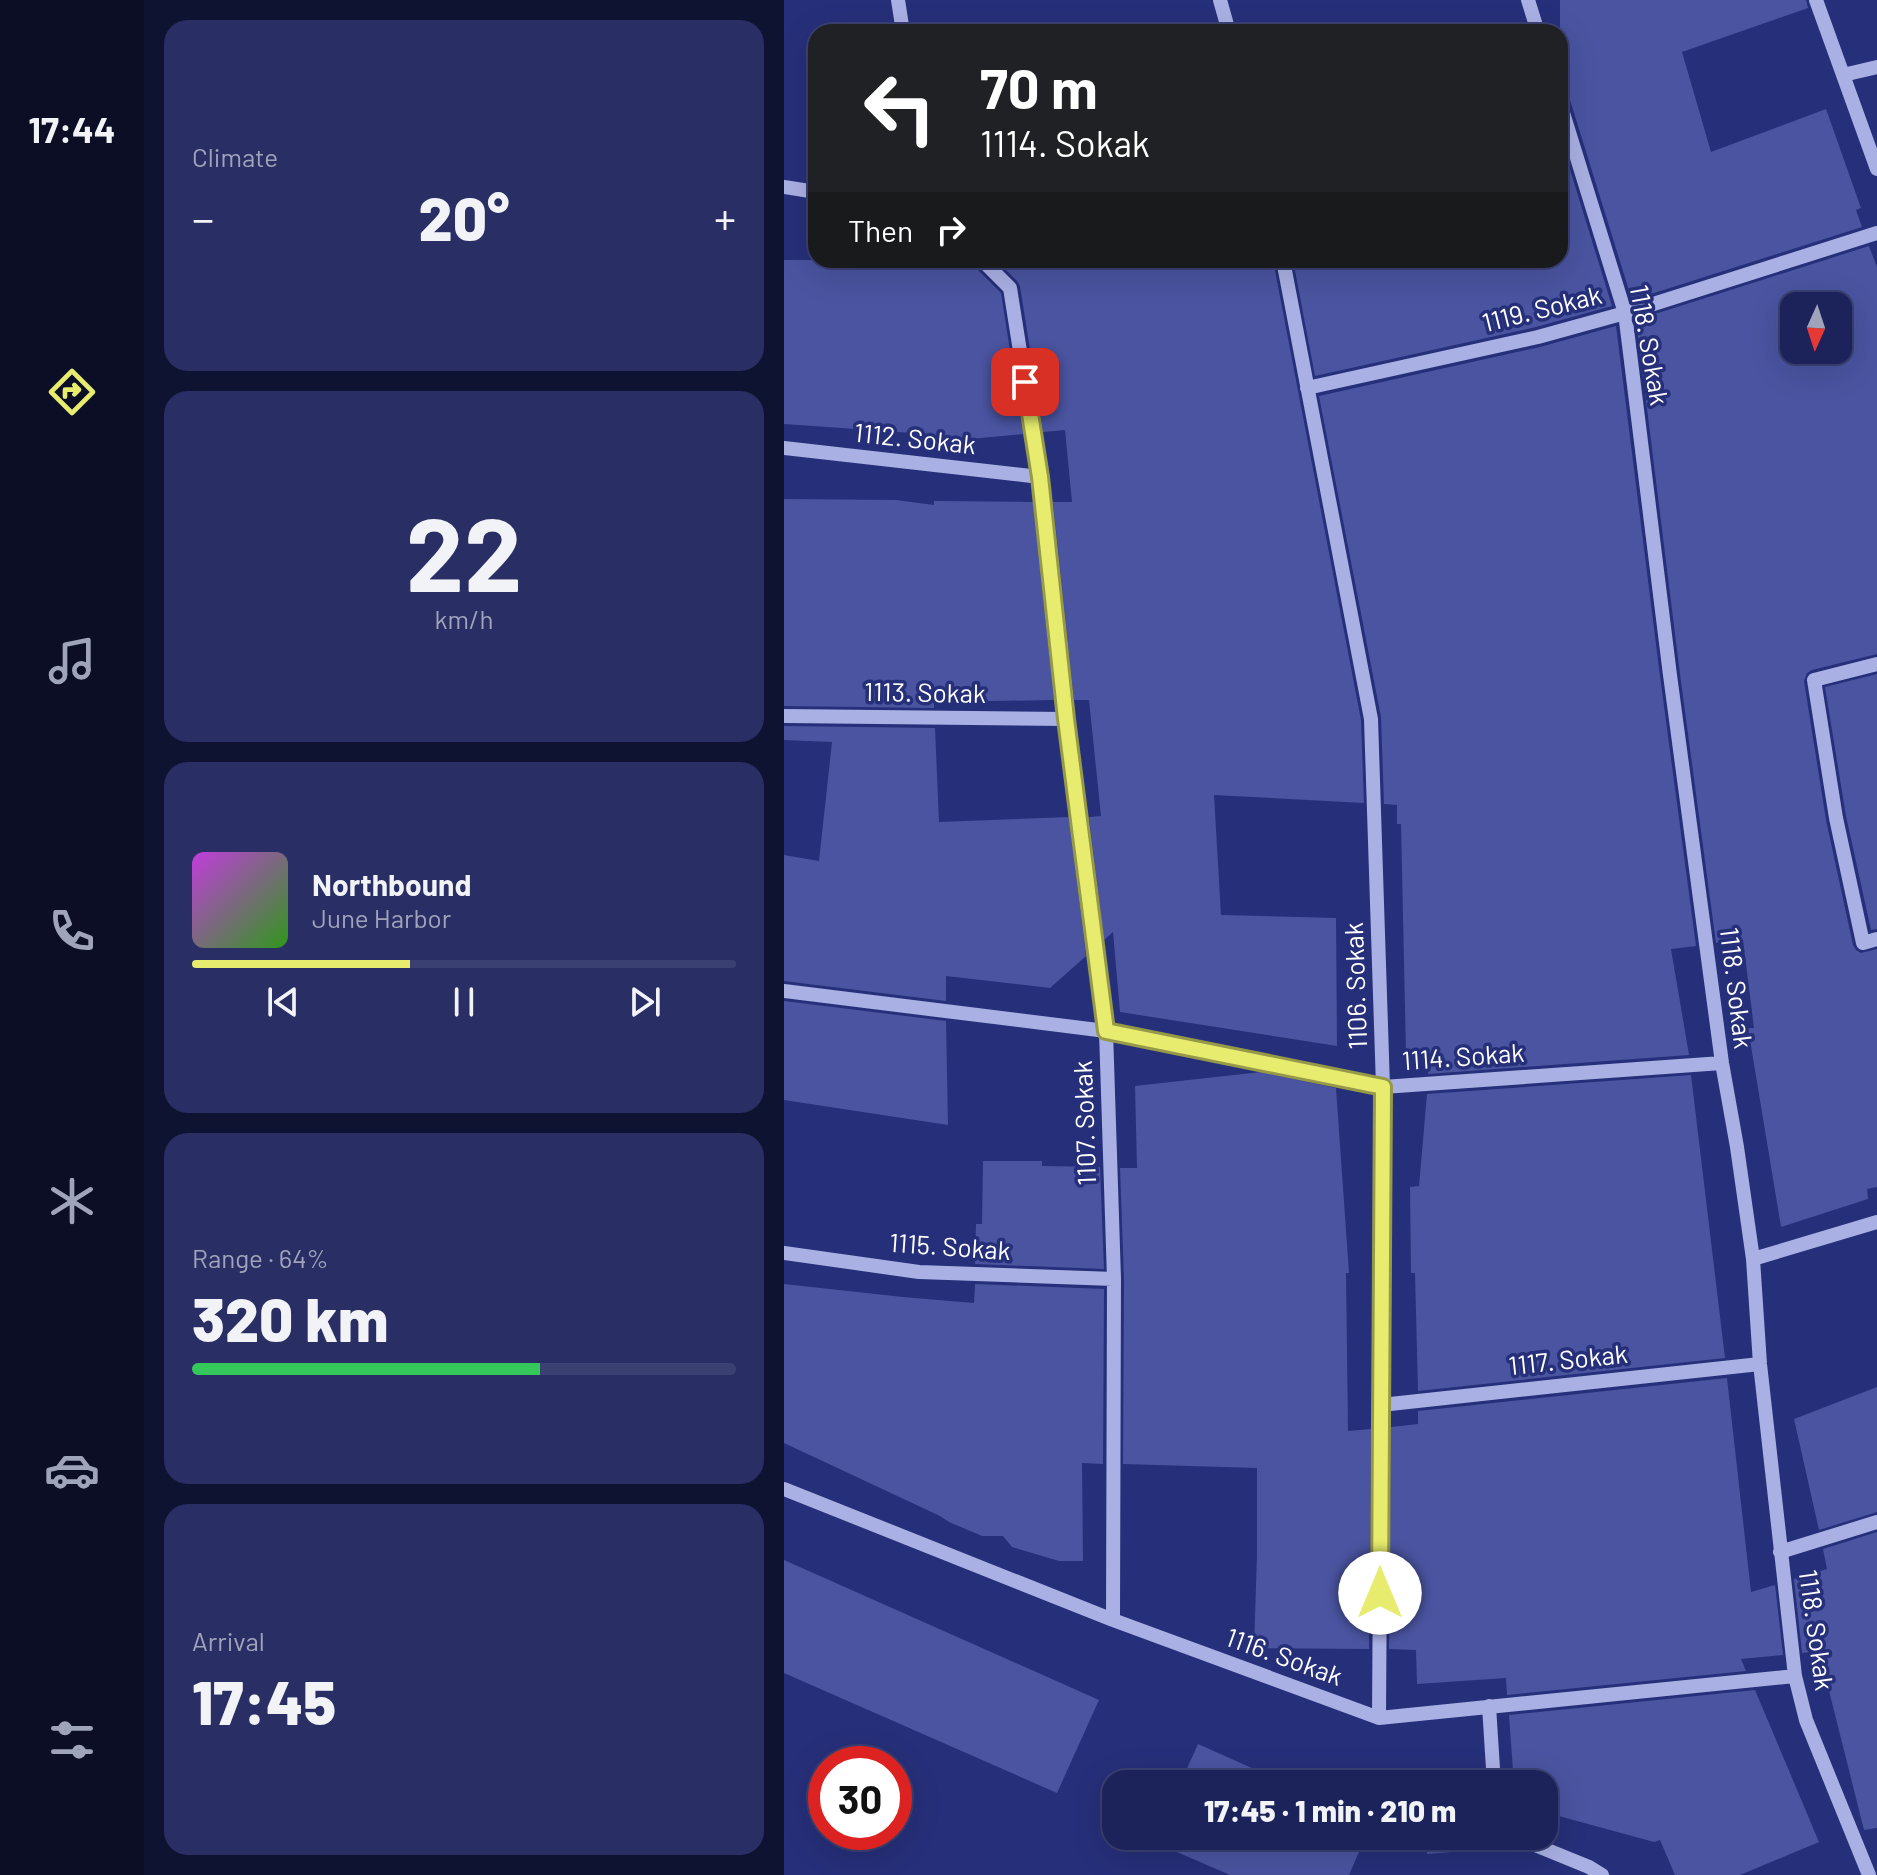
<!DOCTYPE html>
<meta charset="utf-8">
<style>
body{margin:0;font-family:Barlow,sans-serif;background:#292f64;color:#f1f3f6;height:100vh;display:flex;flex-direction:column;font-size:30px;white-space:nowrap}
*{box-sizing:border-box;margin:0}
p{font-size:26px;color:#a0a4bb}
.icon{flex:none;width:44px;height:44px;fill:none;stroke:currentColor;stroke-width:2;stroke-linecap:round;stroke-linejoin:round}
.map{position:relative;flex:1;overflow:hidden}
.side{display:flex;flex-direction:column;gap:20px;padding:20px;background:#0f1332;width:640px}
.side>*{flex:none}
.guide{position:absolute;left:24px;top:24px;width:760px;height:244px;border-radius:24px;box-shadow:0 8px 32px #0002,0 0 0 2px #3a4071;background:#202124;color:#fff;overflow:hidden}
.needle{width:52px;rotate:183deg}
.buttons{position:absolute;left:996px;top:292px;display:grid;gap:16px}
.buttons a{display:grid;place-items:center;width:72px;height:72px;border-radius:16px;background:#1c235b;box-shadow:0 8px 32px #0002,0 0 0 2px #3a4071;font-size:40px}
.speed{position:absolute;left:24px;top:1746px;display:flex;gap:16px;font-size:40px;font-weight:700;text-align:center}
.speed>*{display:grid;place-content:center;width:104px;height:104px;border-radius:50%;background:#1c235b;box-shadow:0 8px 32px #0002,0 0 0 2px #3a4071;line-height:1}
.speed .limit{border:12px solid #d22;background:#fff;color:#111}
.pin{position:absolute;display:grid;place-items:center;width:68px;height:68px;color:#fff;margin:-34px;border-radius:16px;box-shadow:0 4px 12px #0006}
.me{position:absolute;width:88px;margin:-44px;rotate:0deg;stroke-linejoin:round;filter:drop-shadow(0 0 6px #0008)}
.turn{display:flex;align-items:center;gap:28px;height:168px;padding:0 40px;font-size:36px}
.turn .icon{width:104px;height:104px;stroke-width:2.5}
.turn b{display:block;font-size:56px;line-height:68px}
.then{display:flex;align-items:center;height:76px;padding:0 40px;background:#0003;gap:16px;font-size:30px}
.big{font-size:60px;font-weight:800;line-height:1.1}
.side .widget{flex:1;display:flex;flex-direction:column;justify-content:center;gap:12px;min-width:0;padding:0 28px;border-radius:24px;background:#292f64}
.side .dial{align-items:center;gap:0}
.dial b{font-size:104px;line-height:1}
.song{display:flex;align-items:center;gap:24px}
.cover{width:96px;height:96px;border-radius:12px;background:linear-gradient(135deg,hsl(290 70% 55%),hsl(110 70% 35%))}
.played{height:8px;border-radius:4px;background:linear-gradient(90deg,#e7ec6e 40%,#3a4071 40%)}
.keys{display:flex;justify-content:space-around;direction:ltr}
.heat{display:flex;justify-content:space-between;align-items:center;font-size:44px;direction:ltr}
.charge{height:12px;border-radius:6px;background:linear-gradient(90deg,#34c759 64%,#3a4071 0)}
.trip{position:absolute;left:318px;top:1770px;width:456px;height:80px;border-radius:24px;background:#1c235b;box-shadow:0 8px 32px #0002,0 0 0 2px #3a4071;font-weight:800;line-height:80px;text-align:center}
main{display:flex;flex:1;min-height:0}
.tab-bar{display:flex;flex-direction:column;width:144px;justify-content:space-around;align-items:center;background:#0b0e24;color:#a0a4bb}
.tab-bar .icon{width:56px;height:56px}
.tab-bar .current{color:#e7ec6e}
.tab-bar b{font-size:36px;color:#f1f3f6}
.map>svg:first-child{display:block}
.building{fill:#4a54a0;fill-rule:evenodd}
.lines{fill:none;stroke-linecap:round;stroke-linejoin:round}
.minor{stroke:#a9b0e3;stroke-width:14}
.route-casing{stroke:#969948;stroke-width:20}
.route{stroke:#e7ec6e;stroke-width:14}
.labels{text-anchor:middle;stroke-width:7;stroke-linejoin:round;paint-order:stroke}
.street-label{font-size:26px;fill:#fff;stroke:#262f79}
</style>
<main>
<nav class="tab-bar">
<b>17:44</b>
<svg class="icon current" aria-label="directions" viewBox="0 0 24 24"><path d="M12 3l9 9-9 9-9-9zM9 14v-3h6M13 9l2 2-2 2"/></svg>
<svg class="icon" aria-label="music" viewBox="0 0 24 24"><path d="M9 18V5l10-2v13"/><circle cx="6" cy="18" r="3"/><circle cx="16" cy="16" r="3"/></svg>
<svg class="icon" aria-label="phone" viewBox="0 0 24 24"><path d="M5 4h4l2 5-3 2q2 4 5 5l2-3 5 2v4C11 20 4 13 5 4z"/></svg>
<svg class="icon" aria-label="climate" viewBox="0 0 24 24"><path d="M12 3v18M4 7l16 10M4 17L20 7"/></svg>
<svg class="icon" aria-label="car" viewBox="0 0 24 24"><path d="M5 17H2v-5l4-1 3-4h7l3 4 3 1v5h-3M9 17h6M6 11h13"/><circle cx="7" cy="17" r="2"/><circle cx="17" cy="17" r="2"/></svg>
<svg class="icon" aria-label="filters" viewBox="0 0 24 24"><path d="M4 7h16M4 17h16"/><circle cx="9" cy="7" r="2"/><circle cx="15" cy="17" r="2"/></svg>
</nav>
<section class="side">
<div class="widget"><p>Climate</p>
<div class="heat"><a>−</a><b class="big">20°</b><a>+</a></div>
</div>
<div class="widget dial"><b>22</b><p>km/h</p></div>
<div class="widget">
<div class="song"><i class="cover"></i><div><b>Northbound</b><p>June Harbor</p></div></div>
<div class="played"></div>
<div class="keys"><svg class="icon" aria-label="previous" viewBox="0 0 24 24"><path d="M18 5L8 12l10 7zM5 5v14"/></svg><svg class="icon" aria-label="pause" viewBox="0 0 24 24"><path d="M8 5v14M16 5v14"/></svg><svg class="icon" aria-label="next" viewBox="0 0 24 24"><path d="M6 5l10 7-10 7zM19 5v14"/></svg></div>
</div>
<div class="widget"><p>Range · 64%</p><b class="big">320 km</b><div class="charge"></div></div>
<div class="widget"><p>Arrival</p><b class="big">17:45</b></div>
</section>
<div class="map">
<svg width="1093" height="1875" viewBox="0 0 1093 1875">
<rect width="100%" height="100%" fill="#262f79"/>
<path class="building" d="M776,0H1022L1024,8L898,52L927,152L1042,109L1077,208L1072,210L1078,227L848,300L786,100L782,95L776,93Z
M776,137L828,306L752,327L531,376L509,260H776Z
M1085,246L1093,267V654L1028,670L1023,673L1020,681L1042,820L1069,945L1072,950L1077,953L1093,949V1187L1083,1189L1084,1199L997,1227L964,1028H970L959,940L932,943L896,674L852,320ZM1010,306H1054V350H1010Z
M0,260H188L191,267L217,293L239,434L144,443L143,434L0,424Z
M212,260H489L577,720L580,803L430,795L437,915L552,918L553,1046L336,1012L329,932L320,940L305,817L317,816L305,700H290L269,502H288L281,430L259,432L236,286L233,281Z
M832,326L876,676L912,946L887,949L905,1055L644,1074L645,1053L622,1054L617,824H613V805L600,804L597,717L535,396L756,347Z
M0,499L112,500L150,505V501L249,502L270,700L150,702V708L0,706Z
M1093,674V929L1087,930L1062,816L1041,687Z
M0,726L151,728L155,822L285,817L302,956L266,988L162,976V1001L0,981V855L35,861L48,742L0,740Z
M0,1001L162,1021L164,1125L0,1100Z
M477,1072L552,1088L565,1273H562L564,1431L587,1429L585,1649L470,1648L473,1555V1468L339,1464L340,1279L336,1168H353L351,1086Z
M907,1075L941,1358L634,1391L631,1273H627L626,1187L635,1186L643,1094Z
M199,1161H258V1166L316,1167L320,1269L191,1264L192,1224H198Z
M0,1284L119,1297L190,1303L191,1284L320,1289L319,1464L298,1463L299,1561H275L228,1547L219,1536H198L165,1522L156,1516L0,1443Z
M943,1378L967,1592L991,1585L999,1655L957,1659L962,1671L723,1695L722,1678L633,1684L632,1650L605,1649L607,1427L634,1424V1411Z
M1093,1387V1512L1035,1530L1010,1419Z
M1093,1532V1828L1080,1830L1035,1651L1018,1653L1010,1579L1043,1569L1039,1549Z
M0,1560L315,1700L273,1793L0,1673Z
M971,1690L1035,1842L956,1875H891L876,1840L870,1842L760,1812V1784H730L725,1715Z
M414,1744L504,1784H396Z
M686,1769L687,1784H637L636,1773Z
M356,1836H582L565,1875H446Z
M642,1836H691L692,1850L643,1854Z"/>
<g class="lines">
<path class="minor" d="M114,0L119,32
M436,0L445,32
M744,0L754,32
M1032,0L1093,169
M1059,75L1093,67
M776,103L841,313L886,675L938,1063L953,1147L969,1259L976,1364L1011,1676L1022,1720L1085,1875
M0,187L32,192
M198,260L226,288L256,477L282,719L322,1031L330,1279L329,1620
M499,260L587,719L599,1087L595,1718
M523,388L754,337L841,313L1093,233
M0,448L256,477
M1093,664L1030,680L1052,818L1079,943L1093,939
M0,716L282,719
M0,991L322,1031L599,1087L938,1063
M0,1253L135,1272L330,1279
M969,1259L1093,1222
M597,1405L976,1364
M0,1489L329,1620L595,1718L1011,1676
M996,1552L1093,1522
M705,1706L710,1784
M729,1836L805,1867L818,1875"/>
</g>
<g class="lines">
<g class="route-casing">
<path id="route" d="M241,382L256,477L282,719L322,1031L599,1087L596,1593"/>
</g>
<use href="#route" class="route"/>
</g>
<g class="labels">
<g class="street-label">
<text transform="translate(758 309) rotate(-14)" y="9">1119. Sokak</text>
<text transform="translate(865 345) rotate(80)" y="9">1118. Sokak</text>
<text transform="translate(131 439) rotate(6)" y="9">1112. Sokak</text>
<text transform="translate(141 693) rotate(1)" y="9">1113. Sokak</text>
<text transform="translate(572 986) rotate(-92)" y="9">1106. Sokak</text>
<text transform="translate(952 988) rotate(83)" y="9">1118. Sokak</text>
<text transform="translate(679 1057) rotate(-4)" y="9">1114. Sokak</text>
<text transform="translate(301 1123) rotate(-92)" y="9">1107. Sokak</text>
<text transform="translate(166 1247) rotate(4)" y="9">1115. Sokak</text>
<text transform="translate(784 1360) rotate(-6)" y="9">1117. Sokak</text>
<text transform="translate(1032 1630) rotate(82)" y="9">1118. Sokak</text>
<text transform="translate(500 1657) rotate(20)" y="9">1116. Sokak</text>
</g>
</g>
</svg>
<div class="buttons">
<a><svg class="needle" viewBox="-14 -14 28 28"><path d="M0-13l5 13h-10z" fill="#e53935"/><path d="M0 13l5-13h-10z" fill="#a0a4bb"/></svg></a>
</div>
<div class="speed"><div class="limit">30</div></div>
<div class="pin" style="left:241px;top:382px;background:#d93025"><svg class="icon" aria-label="arrive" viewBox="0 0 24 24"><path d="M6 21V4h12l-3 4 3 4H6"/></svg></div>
<svg class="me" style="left:596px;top:1593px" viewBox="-20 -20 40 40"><circle r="19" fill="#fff"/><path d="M0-13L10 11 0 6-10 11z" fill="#e7ec6e"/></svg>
<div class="trip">17:45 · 1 min · 210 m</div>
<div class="guide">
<div class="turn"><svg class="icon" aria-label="left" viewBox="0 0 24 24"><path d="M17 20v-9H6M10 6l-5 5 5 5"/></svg><div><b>70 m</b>1114. Sokak</div></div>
<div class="then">Then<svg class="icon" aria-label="right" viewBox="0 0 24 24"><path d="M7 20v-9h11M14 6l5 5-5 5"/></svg></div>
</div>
</div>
</main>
